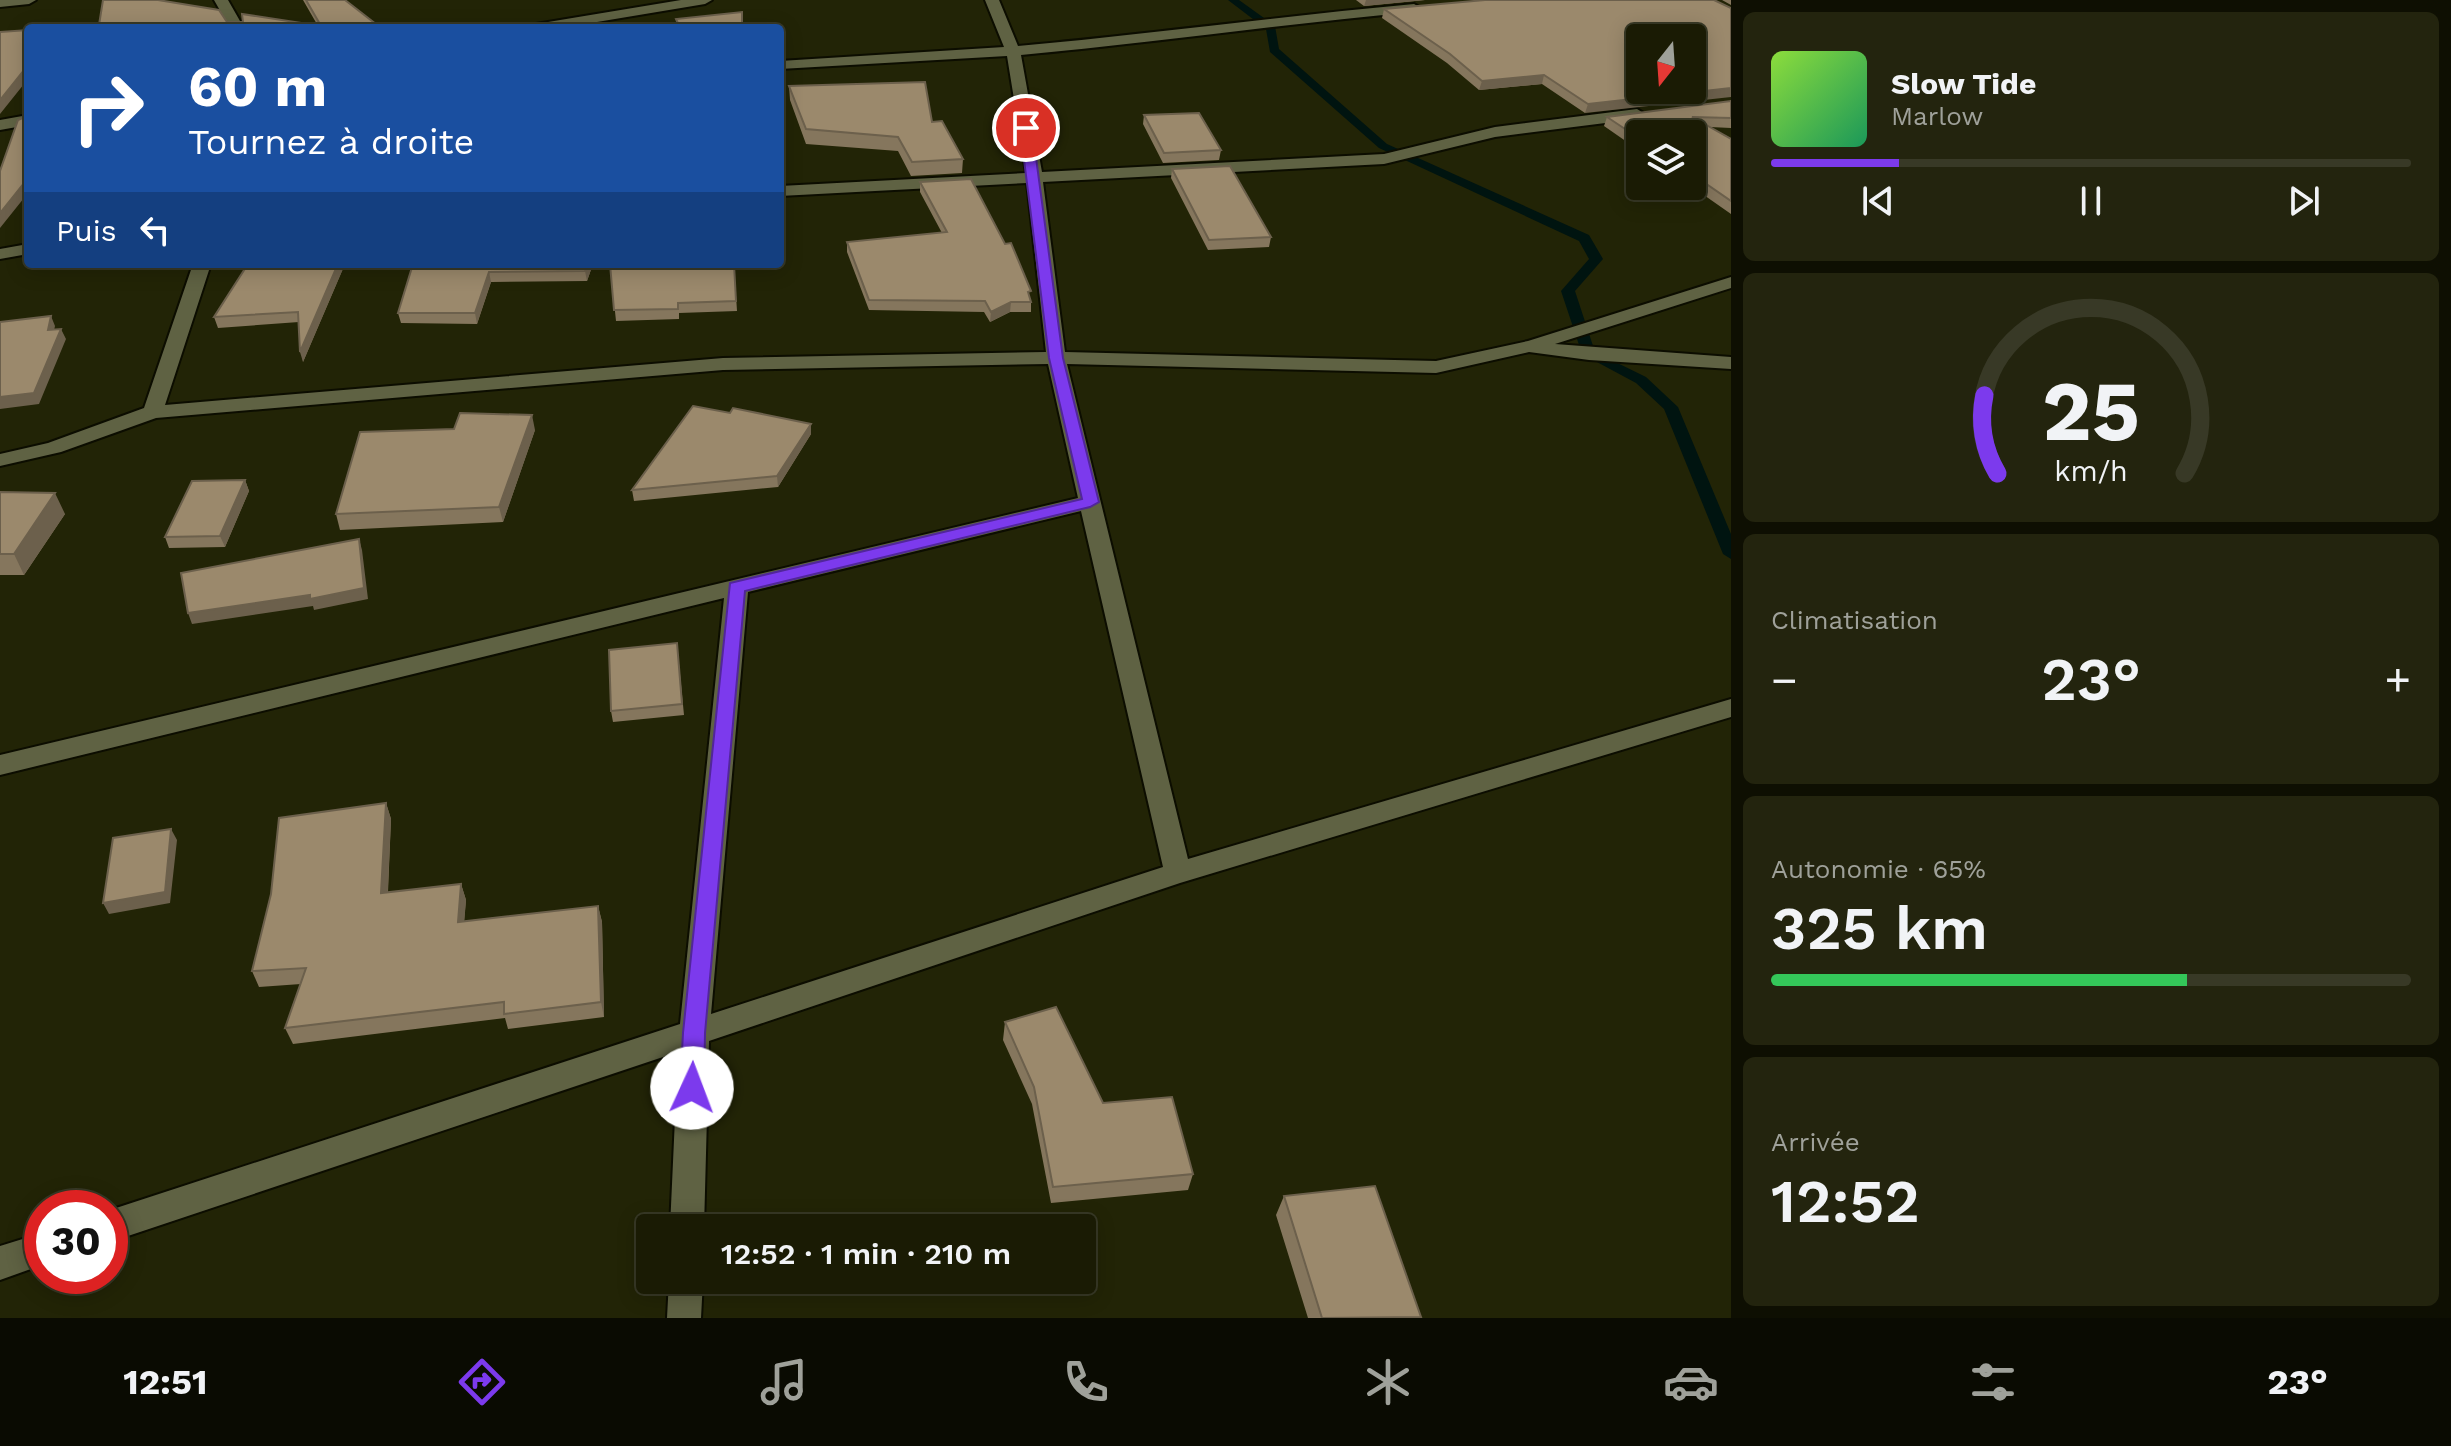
<!DOCTYPE html>
<html lang="fr">
<meta charset="utf-8">
<style>
body{margin:0;font-family:"Work Sans",sans-serif;background:#23240e;color:#f1f3f6;height:100vh;display:flex;flex-direction:column;font-size:30px;white-space:nowrap}
*{box-sizing:border-box;margin:0}
p{font-size:26px;color:#9fa19a}
.icon{flex:none;width:44px;height:44px;fill:none;stroke:currentColor;stroke-width:2;stroke-linecap:round;stroke-linejoin:round}
.map{position:relative;flex:1;overflow:hidden}
.sheet{display:flex;flex-direction:column;gap:12px;padding:12px;background:#0e0f02;width:720px}
.sheet>*{flex:none}
.hud{position:absolute;left:24px;top:24px;width:760px;height:244px;border-radius:8px;box-shadow:0 4px 20px #0003,0 0 0 2px #383926;background:#1a4fa0;color:#fff;overflow:hidden}
.needle{width:52px;rotate:197deg}
.fabs{position:absolute;left:1626px;top:24px;display:grid;gap:16px}
.fabs a{display:grid;place-items:center;width:80px;height:80px;border-radius:8px;background:#1a1b04;box-shadow:0 4px 20px #0003,0 0 0 2px #383926;font-size:40px}
.speed{position:absolute;left:24px;top:1190px;display:flex;gap:16px;font-size:40px;font-weight:700;text-align:center}
.speed>*{display:grid;place-content:center;width:104px;height:104px;border-radius:50%;background:#1a1b04;box-shadow:0 4px 20px #0003,0 0 0 2px #383926;line-height:1}
.speed .limit{border:12px solid #d22;background:#fff;color:#111}
.pin{position:absolute;display:grid;place-items:center;width:68px;height:68px;color:#fff;margin:-34px;border:4px solid #fff;border-radius:50%;box-shadow:0 2px 8px #0007}
.me{position:absolute;width:88px;margin:-44px;rotate:2deg;stroke-linejoin:round;filter:drop-shadow(0 0 6px #0008)}
.turn{display:flex;align-items:center;gap:28px;height:168px;padding:0 32px;font-size:36px}
.turn .icon{width:104px;height:104px;stroke-width:2.5}
.turn b{display:block;font-size:56px;line-height:68px}
.then{display:flex;align-items:center;height:76px;padding:0 32px;background:#0003;gap:16px;font-size:30px}
.big{font-size:60px;font-weight:600;line-height:1.1}
.sheet .card{flex:1;display:flex;flex-direction:column;justify-content:center;gap:12px;min-width:0;padding:0 28px;border-radius:12px;background:#23240e}
.sheet .dial{align-items:center;gap:0}
.dial svg{height:208px;overflow:visible;fill:none;stroke:#383926;stroke-width:7;stroke-linecap:round;text-anchor:middle}
.dial text{fill:#f1f3f6;stroke:none}
.song{display:flex;align-items:center;gap:24px}
.cover{width:96px;height:96px;border-radius:12px;background:linear-gradient(135deg,hsl(90 70% 55%),hsl(150 70% 35%))}
.played{height:8px;border-radius:4px;background:linear-gradient(90deg,#7c3aed 20%,#383926 20%)}
.keys{display:flex;justify-content:space-around;direction:ltr}
.heat{display:flex;justify-content:space-between;align-items:center;font-size:44px;direction:ltr}
.charge{height:12px;border-radius:6px;background:linear-gradient(90deg,#34c759 65%,#383926 0)}
.trip{position:absolute;left:636px;top:1214px;width:460px;height:80px;border-radius:8px;background:#1a1b04;box-shadow:0 4px 20px #0003,0 0 0 2px #383926;font-weight:600;line-height:80px;text-align:center}
.tab-bar{display:flex;height:128px;justify-content:space-around;align-items:center;background:#0a0b02;color:#9fa19a}
.tab-bar .icon{width:56px;height:56px}
.tab-bar .selected{color:#7c3aed}
.tab-bar b{font-size:36px;color:#f1f3f6}
main{display:flex;flex:1;min-height:0}
.map>svg:first-child{display:block}
.lines{fill:none;stroke-linecap:round;stroke-linejoin:round}
.stream{fill:#001410;fill-rule:evenodd}
.minor-casing{stroke:#0c0d00;stroke-width:4}
.minor{fill:#5f6243;fill-rule:evenodd}
.wall{fill:#85765d}
.shaded-wall{fill:#6c604c}
.building{fill:#9b896c;stroke:#6c604c;stroke-width:2;fill-rule:evenodd}
.route{fill:#7c3aed;stroke:#51269a;stroke-width:2}
</style>
<main>
<div class="map">
<svg width="1731" height="1318" viewBox="0 0 1731 1318">
<rect width="100%" height="100%" fill="#222406"/>
<g class="lines">
<path class="stream" d="M1228,0H1239L1275,26L1279,49L1387,144L1589,235L1603,259L1575,291L1595,352L1646,377L1678,407L1731,534V559L1723,554L1664,409L1636,383L1582,354L1561,291L1589,259L1579,241L1379,148L1270,52L1266,29Z"/>
<g class="minor-casing">
<path id="minor" d="M0,0H36L29,4L0,7Z
M214,0H228L244,28H230Z
M681,0H712L705,4L561,28H529L536,24Z
M985,0H999L1018,46C1150,34 1282,16 1414,4L1421,8L1414,12C1283,24 1152,43 1021,55L1042,172L1384,154L1495,127L1637,109L1645,114L1637,119L1495,137L1384,164L1043,182L1065,352L1436,361L1528,341L1731,277V288L1555,344L1731,357V369L1589,360L1529,352L1436,373L1067,364L1188,859L1731,699V717L1180,883L709,1041L704,1228H670L678,1052L110,1242V1210L680,1024L724,598L0,775V755L1078,498L1048,364L723,370L156,418L61,452L0,466V454L48,443L144,408L193,264H211L165,405L723,358L1046,352L1027,183L780,196V186L1026,173L1007,56L780,69V61L1004,47ZM1081,511L1163,867L711,1014L748,592Z
M28,115V125L0,130V120Z
M28,244V254L0,259V249Z
M42,1233V1265L0,1280V1246Z
M669,1280H703L701,1318H667Z"/>
</g>
<use href="#minor" class="minor"/>
</g>
<path class="wall" d="M303,0H345L381,28L99,25L161,1L227,22L318,26Z
M1356,0H1425L1364,6Z
M1714,0L1585,113L1542,84L1479,90L1447,63L1382,18L1384,9Z
M1722,0H1731V5Z
M789,86L932,122L963,159L962,173L911,176L898,151L806,144L790,100Z
M1731,101V128L1710,127L1731,139V214L1691,186H1692V134H1640V151L1604,126L1607,117Z
M1144,115L1221,150L1219,160L1163,163L1143,124Z
M1172,169L1271,237L1269,247L1208,250L1171,178Z
M920,182L1030,299L1031,302V312H1010L990,322L984,312L869,310L847,252V242L942,233L920,192Z
M248,264H345L303,362L299,322L218,328L214,317Z
M413,264H593L587,281L491,282L477,324L401,323L398,313Z
M610,264H734L737,311L679,313V319L616,321Z
M811,424V434L778,487L634,501L632,490Z
M535,430L503,522L340,530L336,514Z
M245,480L249,491L225,547L169,548L165,537Z
M0,492L65,514L24,575H0Z
M677,643L684,715L613,722L611,711Z
M386,803L391,819L388,892L461,884L466,900L464,921L598,906L602,922L604,1017L508,1029L505,1018L293,1044L285,1028L301,984L259,987L252,971Z
M1005,1022L1103,1103L1193,1174L1188,1190L1051,1203L1032,1104L1003,1040Z
M1284,1196L1421,1317V1318H1308L1276,1215Z"/>
<path class="shaded-wall" d="M1366,0H1425L1364,6Z
M28,65V79L0,114V100Z
M1544,75L1542,84L1479,90L1482,81Z
M1731,88V97L1585,113L1588,104Z
M28,178V193L0,228V213Z
M338,264H345L303,362L300,352Z
M588,264H593L587,281L585,271Z
M489,272L491,282L477,324L475,313Z
M1011,302L1010,312L990,322L991,312Z
M51,316L55,326L52,340L48,330Z
M61,329L66,339L39,404L0,409V397Z
M532,415L535,430L503,522L499,507Z
M811,424V434L778,487L777,476Z
M245,480L249,491L225,547L220,536Z
M55,493L65,514L24,575L14,554Z
M359,539L362,550L368,599L314,610L313,606L192,624L188,613Z
M386,803L391,819L387,908L381,893Z
M171,829L177,840L170,903L109,914L103,903Z
M461,884L466,900L463,938L458,922Z
M598,906L602,922L604,1017L601,1002Z"/>
<path class="building" d="M103,0H158L219,10L227,22H243L242,14L321,26L306,0H345L381,28H56L99,25Z
M1485,0H1714L1731,8V88L1588,104L1544,75L1482,81L1450,54L1384,9ZM1640,38H1692V90H1640Z
M742,12V28H680L676,19Z
M28,30V65L0,100V32Z
M925,82L932,122L942,121L963,159L912,162L898,137L806,129L789,86Z
M28,91V178L0,213V171L18,120L27,116V106L24,103Z
M1731,101V118L1692,117L1731,139V201L1692,174V134H1640V139L1607,117Z
M1199,113L1221,150L1164,153L1144,115Z
M1230,166L1271,237L1209,240L1172,169Z
M971,179L1005,244L1011,243L1031,291L1028,292L1031,302H1011L991,312L985,301L869,300L847,242L947,232L920,182Z
M248,264H338L300,352L298,312L214,317Z
M413,264H588L585,271L489,272L475,313H398Z
M610,264H734L736,301L678,303V309L614,310Z
M51,316L48,330L61,329L34,393L0,397V322Z
M693,406L730,413L733,408L811,424L777,476L632,490Z
M460,413L532,415L499,507L336,514L360,432L454,429Z
M245,480L220,536L165,537L192,481Z
M0,492L55,493L14,554H0Z
M359,539L364,588L310,599V595L188,613L181,573Z
M677,643L682,704L611,711L609,650Z
M386,803L381,893L461,884L458,922L598,906L601,1002L504,1014V1002L285,1028L306,968L252,971L271,894L279,818Z
M171,829L165,892L103,903L113,838Z
M1056,1007L1103,1103L1172,1097L1193,1174L1053,1187L1034,1087L1005,1022Z
M1375,1186L1421,1317L1322,1318L1284,1196Z"/>
<path class="route" d="M1026,125L1032,128L1063,358L1099,502L1090,507L745,591L705,1033L704,1088L700,1096L692,1099L684,1096L680,1088L683,1033L730,583L1082,499L1049,358L1020,128Z"/>
</svg>
<div class="fabs">
<a><svg class="needle" viewBox="-14 -14 28 28"><path d="M0-13l5 13h-10z" fill="#e53935"/><path d="M0 13l5-13h-10z" fill="#9fa19a"/></svg></a>
<a><svg class="icon" aria-label="layers" viewBox="0 0 24 24"><path d="M12 4l9 5-9 5-9-5zM3 14l9 5 9-5"/></svg></a>
</div>
<div class="speed"><div class="limit">30</div></div>
<div class="pin" style="left:1026px;top:128px;background:#d93025"><svg class="icon" aria-label="arrive" viewBox="0 0 24 24"><path d="M6 21V4h12l-3 4 3 4H6"/></svg></div>
<svg class="me" style="left:692px;top:1088px" viewBox="-20 -20 40 40"><circle r="19" fill="#fff"/><path d="M0-13L10 11 0 6-10 11z" fill="#7c3aed"/></svg>
<div class="trip">12:52 · 1 min · 210 m</div>
<div class="hud">
<div class="turn"><svg class="icon" aria-label="right" viewBox="0 0 24 24"><path d="M7 20v-9h11M14 6l5 5-5 5"/></svg><div><b>60 m</b>Tournez à droite</div></div>
<div class="then">Puis<svg class="icon" aria-label="left" viewBox="0 0 24 24"><path d="M17 20v-9H6M10 6l-5 5 5 5"/></svg></div>
</div>
</div>
<section class="sheet">
<div class="card">
<div class="song"><i class="cover"></i><div><b>Slow Tide</b><p>Marlow</p></div></div>
<div class="played"></div>
<div class="keys"><svg class="icon" aria-label="previous" viewBox="0 0 24 24"><path d="M18 5L8 12l10 7zM5 5v14"/></svg><svg class="icon" aria-label="pause" viewBox="0 0 24 24"><path d="M8 5v14M16 5v14"/></svg><svg class="icon" aria-label="next" viewBox="0 0 24 24"><path d="M6 5l10 7-10 7zM19 5v14"/></svg></div>
</div>
<div class="card dial"><svg viewBox="0 0 100 80">
<path d="M14 69A42 42 0 1 1 86 69"/>
<path d="M14 69A42 42 0 0 1 9 39" stroke="#7c3aed"/>
<text x="50" y="56" font-size="32" font-weight="700">25</text>
<text x="50" y="72" font-size="11">km/h</text>
</svg></div>
<div class="card"><p>Climatisation</p>
<div class="heat"><a>−</a><b class="big">23°</b><a>+</a></div>
</div>
<div class="card"><p>Autonomie · 65%</p><b class="big">325 km</b><div class="charge"></div></div>
<div class="card"><p>Arrivée</p><b class="big">12:52</b></div>
</section>
</main>
<nav class="tab-bar">
<b>12:51</b>
<svg class="icon selected" aria-label="directions" viewBox="0 0 24 24"><path d="M12 3l9 9-9 9-9-9zM9 14v-3h6M13 9l2 2-2 2"/></svg>
<svg class="icon" aria-label="music" viewBox="0 0 24 24"><path d="M9 18V5l10-2v13"/><circle cx="6" cy="18" r="3"/><circle cx="16" cy="16" r="3"/></svg>
<svg class="icon" aria-label="phone" viewBox="0 0 24 24"><path d="M5 4h4l2 5-3 2q2 4 5 5l2-3 5 2v4C11 20 4 13 5 4z"/></svg>
<svg class="icon" aria-label="climate" viewBox="0 0 24 24"><path d="M12 3v18M4 7l16 10M4 17L20 7"/></svg>
<svg class="icon" aria-label="car" viewBox="0 0 24 24"><path d="M5 17H2v-5l4-1 3-4h7l3 4 3 1v5h-3M9 17h6M6 11h13"/><circle cx="7" cy="17" r="2"/><circle cx="17" cy="17" r="2"/></svg>
<svg class="icon" aria-label="filters" viewBox="0 0 24 24"><path d="M4 7h16M4 17h16"/><circle cx="9" cy="7" r="2"/><circle cx="15" cy="17" r="2"/></svg>
<b>23°</b>
</nav>
